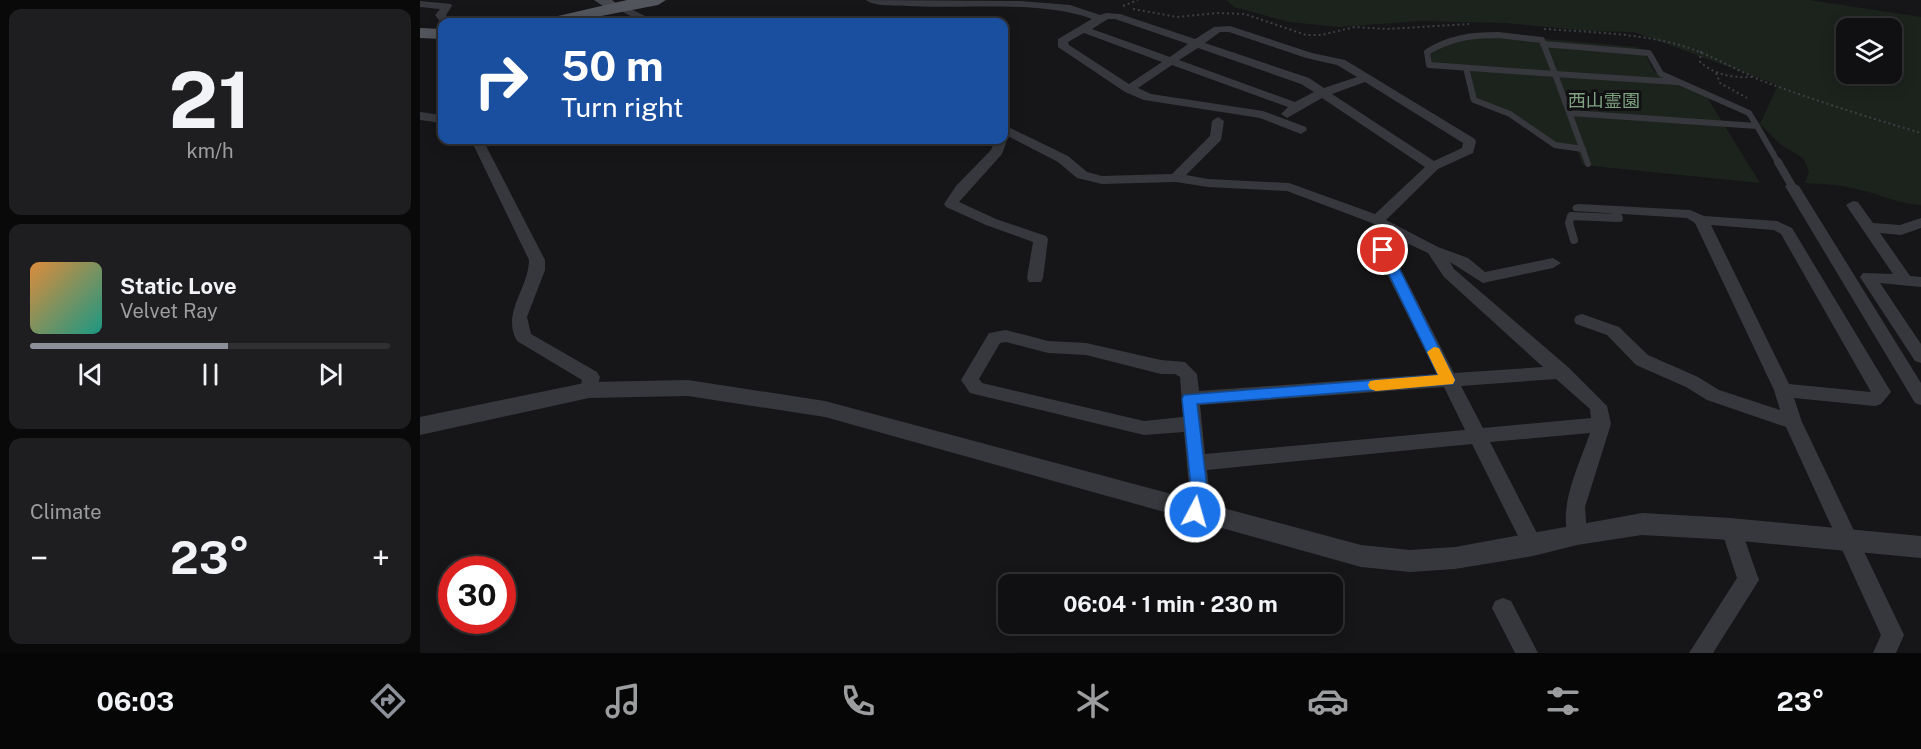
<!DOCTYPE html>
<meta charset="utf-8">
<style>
body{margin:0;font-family:"Public Sans","Noto Sans JP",sans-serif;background:#1e1e20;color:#f1f3f6;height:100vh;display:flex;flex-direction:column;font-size:22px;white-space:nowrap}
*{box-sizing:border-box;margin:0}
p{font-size:20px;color:#9c9d9f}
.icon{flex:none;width:33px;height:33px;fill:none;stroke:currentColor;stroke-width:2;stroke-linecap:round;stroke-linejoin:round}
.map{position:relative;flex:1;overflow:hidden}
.sheet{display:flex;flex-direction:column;gap:9px;padding:9px;background:#09090a;width:420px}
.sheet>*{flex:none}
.top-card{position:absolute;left:18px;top:18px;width:570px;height:126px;border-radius:12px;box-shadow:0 3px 15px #0003,0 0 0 2px #303032;background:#1a4fa0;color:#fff;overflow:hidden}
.tools{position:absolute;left:1416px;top:18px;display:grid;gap:12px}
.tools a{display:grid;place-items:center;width:66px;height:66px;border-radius:12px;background:#101012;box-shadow:0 3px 15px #0003,0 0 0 2px #303032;font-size:30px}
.speed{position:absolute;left:18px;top:556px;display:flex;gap:12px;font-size:30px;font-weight:700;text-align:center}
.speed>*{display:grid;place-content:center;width:78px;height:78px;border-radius:50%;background:#101012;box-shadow:0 3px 15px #0003,0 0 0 2px #303032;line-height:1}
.speed .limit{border:9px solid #d22;background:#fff;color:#111}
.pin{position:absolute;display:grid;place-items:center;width:51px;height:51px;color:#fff;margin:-26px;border:3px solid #fff;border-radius:50%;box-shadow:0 2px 6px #0007}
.me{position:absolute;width:66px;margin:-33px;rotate:6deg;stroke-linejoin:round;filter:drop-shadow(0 0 4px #0008)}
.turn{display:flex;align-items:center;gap:21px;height:126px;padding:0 24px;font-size:27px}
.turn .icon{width:78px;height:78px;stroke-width:2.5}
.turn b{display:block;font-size:42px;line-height:51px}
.big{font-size:45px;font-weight:700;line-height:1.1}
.sheet .widget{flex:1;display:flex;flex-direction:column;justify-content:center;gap:9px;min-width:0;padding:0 21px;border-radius:12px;background:#1e1e20}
.sheet .dial{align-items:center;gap:0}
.dial b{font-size:78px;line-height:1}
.song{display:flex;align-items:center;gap:18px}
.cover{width:72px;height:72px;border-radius:9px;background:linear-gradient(135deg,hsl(30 70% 55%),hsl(170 70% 35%))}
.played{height:6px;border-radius:3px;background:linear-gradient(90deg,#8c9099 55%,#303032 55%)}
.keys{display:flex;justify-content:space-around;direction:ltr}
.heat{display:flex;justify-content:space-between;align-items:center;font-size:33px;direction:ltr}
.trip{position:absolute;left:578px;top:574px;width:345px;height:60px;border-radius:12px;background:#101012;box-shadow:0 3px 15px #0003,0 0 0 2px #303032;font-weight:700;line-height:60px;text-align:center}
.tabs{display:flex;height:96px;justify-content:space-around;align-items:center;background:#060607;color:#9c9d9f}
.tabs .icon{width:42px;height:42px}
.tabs .current{color:#8c9099}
.tabs b{font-size:27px;color:#f1f3f6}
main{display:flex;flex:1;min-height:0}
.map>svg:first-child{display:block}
.green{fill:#1c231d;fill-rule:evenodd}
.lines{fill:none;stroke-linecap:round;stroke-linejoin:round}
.path{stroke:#3d3f44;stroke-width:2;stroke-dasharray:2 3;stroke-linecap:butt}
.service-far1{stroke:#37383d;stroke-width:6}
.service{stroke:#37383d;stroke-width:8}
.minor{fill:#37383d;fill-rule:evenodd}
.tertiary{fill:#37383d;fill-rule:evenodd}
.secondary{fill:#45474d;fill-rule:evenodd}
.primary{fill:#53555c;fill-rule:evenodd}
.route{fill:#1a73e8;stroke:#114b97;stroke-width:1.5}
.slow{fill:#f59e0b}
.labels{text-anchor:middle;stroke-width:6;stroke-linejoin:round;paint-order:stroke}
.far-park-label{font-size:18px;fill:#7fa381;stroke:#111113}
</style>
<main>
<section class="sheet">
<div class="widget dial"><b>21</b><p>km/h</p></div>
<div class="widget">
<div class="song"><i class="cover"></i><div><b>Static Love</b><p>Velvet Ray</p></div></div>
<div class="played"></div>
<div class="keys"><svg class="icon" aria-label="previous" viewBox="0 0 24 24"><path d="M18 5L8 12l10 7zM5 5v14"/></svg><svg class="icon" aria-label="pause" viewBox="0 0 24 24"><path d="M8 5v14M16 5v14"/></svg><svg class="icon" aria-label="next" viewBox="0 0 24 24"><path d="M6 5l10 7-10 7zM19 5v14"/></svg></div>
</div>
<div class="widget"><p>Climate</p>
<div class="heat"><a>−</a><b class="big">23°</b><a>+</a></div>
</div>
</section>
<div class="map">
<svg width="1501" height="653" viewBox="0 0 1501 653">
<rect width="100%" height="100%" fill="#161618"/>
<path class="green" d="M806,0H1389L1501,17V205C1480,204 1461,195 1441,190C1423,185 1404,184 1385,183L1389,171L1383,158L1360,144L1340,124L1358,85L1214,32L1168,31L1086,23L1000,21L918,27L869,22L814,7ZM1426,28H1472V74H1426Z
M1053,33L1217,47L1223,50L1234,71L1250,81L1285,94L1340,183L1163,165L1157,150L1139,149L1088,115L1050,101L1044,69L1006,66L1005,50L1019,42Z"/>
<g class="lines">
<path class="path" d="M703,6L718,0
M713,9L757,17L797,13L825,14L886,35H901L935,27L967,29L1049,24
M1124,29C1168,32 1213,33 1256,44C1286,52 1312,68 1340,80C1393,100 1447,117 1501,133
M1281,51L1280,62C1295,75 1313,78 1332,77
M1296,73L1300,83L1327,98"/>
<path class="service-far1" d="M1078,35L1122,40L1135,74L1009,65L1007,52C1030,38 1051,35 1078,35Z
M1123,44L1229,53L1241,74L1329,113L1337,126
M1046,68L1054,100L1090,114L1135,145L1163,149
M1135,74L1257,82
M1135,74L1168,164
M1150,113L1337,126L1359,164"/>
<path class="service" d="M1358,162L1372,186
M1154,240L1149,223L1151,216L1199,218L1194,210"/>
<path class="minor" d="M446,0L600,1L650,5L680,15L686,13L700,14L775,39L794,27L810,26L892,53L925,60L1055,139L1056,142L1053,153L1018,169L966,220L1018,247L1048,258L1065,272L1133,258L1141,263L1133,268L1063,283L1030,262L1034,269L1148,367L1187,406L1191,424L1165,507L1167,534L1164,540L1157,543L1150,540C1136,510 1160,463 1170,433L1070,442L1123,545L1120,552L1113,554L1106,552L1052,444L787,470L790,497L782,518L775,521L768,518L765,512L770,497L764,432L724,435L550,393L541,380L544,375L569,333L586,330L628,341L666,343L741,360L765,362L777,374L779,391L1017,374L955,250L967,234L952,223L867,191L788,187L756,182L682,184L657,178L638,162L584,134V125L648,156L667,172L682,176L752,174L790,136L792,121L798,117L804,121L801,140L766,175L788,179L869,183L955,214L1005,167L902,98L867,118L861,114L868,107L752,65L718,88L731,94L843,111L886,127L887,130L881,134L840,118L724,100L705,92L638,47V39L672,19C621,0 543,9 487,6C475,5 455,7 446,0ZM688,19H695L768,44L750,57L672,29ZM800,32H809L886,58L917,65L937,77L904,88L889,78L785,43ZM664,33L742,62L709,84L649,45L648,42ZM778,48L881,84L894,92L875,102L759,60ZM945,82L1043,143L1042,148L1014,161L912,94ZM978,239L1008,253L1024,277L1123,367L1034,373L971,250ZM586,342L628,353L666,355L741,374H755L760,377L763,417L724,421L562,383L559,379L580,343ZM1136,379L1170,409L1171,418L1063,428L1041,386ZM1024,387L1045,430L785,454L780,405Z
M0,1L31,4L32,6L26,15L31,22L22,24L15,15L20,9L0,7Z
M199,3L233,20L234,22H222L195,8V4Z
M0,112L22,115V123L0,120Z
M584,139L586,143L582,154L539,202L576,219L626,236L628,239L623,278L621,282H609L607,278L613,242L566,225L526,207L524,204L536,186L571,150L574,143L572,140Z
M51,140H63L125,260V270L107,317L111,334L177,372L180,377L175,395L169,397L163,395L160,390L162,380L97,341C81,313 109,288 109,260Z
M1372,182L1379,186L1501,383V405L1495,403L1365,186Z
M1433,201L1438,202L1453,223L1480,225L1501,218V228L1481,235L1460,233L1490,276L1501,277V287L1460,283L1501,344V363L1495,361L1440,277L1443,273L1473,274L1426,205Z
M1159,204L1270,210L1284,216L1357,221L1372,228L1471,392L1461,404L1455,406L1374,398L1382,422L1484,635L1476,653H1453L1461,635L1366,427L1287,400L1266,387L1216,365L1187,335L1156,324L1154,320L1156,316L1162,314L1199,327L1228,355L1278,377L1299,390L1360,410L1354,390L1275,223L1267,218L1154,211L1152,208L1154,205ZM1291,225L1354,230L1361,234L1451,392L1369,384Z
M1311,520L1318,523L1321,529L1339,580L1293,653H1269L1317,578L1301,529L1304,523Z
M1083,598L1091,601L1118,653H1095L1072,608L1075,601Z"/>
<path class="tertiary" d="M268,380L405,401L941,545L990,550L1035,547L1222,513L1311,518L1501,536V558L1311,540L1222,535L1157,545L1113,556L1035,569L990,572L941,567L405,417L268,396L169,398L0,435V417L169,382Z"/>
<path class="secondary" d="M174,0H192L201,7L199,10H189Z"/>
<path class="primary" d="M207,0H246L238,5L150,22H123L125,19Z
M0,28L22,29V39L0,38Z"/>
</g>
<path class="route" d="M963,246L970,250L1035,380L1033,384L777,404L788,497L781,517L775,519L769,517L767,512L772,497L762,399L764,395L1018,375L957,250Z"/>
<path class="slow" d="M1014,347L1019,348L1035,380L1033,384L956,391L950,389L948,385L950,381L956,380L1018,375L1007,352Z"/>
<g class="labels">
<g class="far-park-label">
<text x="1184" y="107">西山霊園</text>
</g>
</g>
</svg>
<div class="tools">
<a><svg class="icon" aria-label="layers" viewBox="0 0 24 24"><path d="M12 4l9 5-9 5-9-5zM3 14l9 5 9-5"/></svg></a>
</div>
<div class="speed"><div class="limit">30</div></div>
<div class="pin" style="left:963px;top:250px;background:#d93025"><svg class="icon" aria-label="arrive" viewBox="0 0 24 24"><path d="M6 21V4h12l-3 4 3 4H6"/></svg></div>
<svg class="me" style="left:775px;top:512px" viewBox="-20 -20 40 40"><circle r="17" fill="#1a73e8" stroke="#fff" stroke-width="3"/><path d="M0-11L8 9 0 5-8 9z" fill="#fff"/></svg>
<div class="trip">06:04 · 1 min · 230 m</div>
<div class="top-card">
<div class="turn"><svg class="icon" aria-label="right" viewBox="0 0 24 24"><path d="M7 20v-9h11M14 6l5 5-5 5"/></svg><div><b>50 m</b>Turn right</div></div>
</div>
</div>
</main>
<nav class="tabs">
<b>06:03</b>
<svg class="icon current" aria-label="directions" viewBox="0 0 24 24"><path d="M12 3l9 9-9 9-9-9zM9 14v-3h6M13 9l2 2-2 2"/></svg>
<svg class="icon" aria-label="music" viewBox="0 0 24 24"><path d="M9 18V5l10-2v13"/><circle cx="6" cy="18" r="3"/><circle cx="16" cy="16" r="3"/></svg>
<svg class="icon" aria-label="phone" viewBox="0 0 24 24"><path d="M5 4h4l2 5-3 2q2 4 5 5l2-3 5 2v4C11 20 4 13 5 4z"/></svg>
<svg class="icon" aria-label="climate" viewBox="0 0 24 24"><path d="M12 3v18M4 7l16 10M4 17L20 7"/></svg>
<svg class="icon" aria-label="car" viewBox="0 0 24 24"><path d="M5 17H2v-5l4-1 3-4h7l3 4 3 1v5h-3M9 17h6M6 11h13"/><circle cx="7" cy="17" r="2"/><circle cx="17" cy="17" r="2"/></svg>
<svg class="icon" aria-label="filters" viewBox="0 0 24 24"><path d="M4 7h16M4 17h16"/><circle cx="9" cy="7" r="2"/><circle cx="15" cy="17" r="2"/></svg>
<b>23°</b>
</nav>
